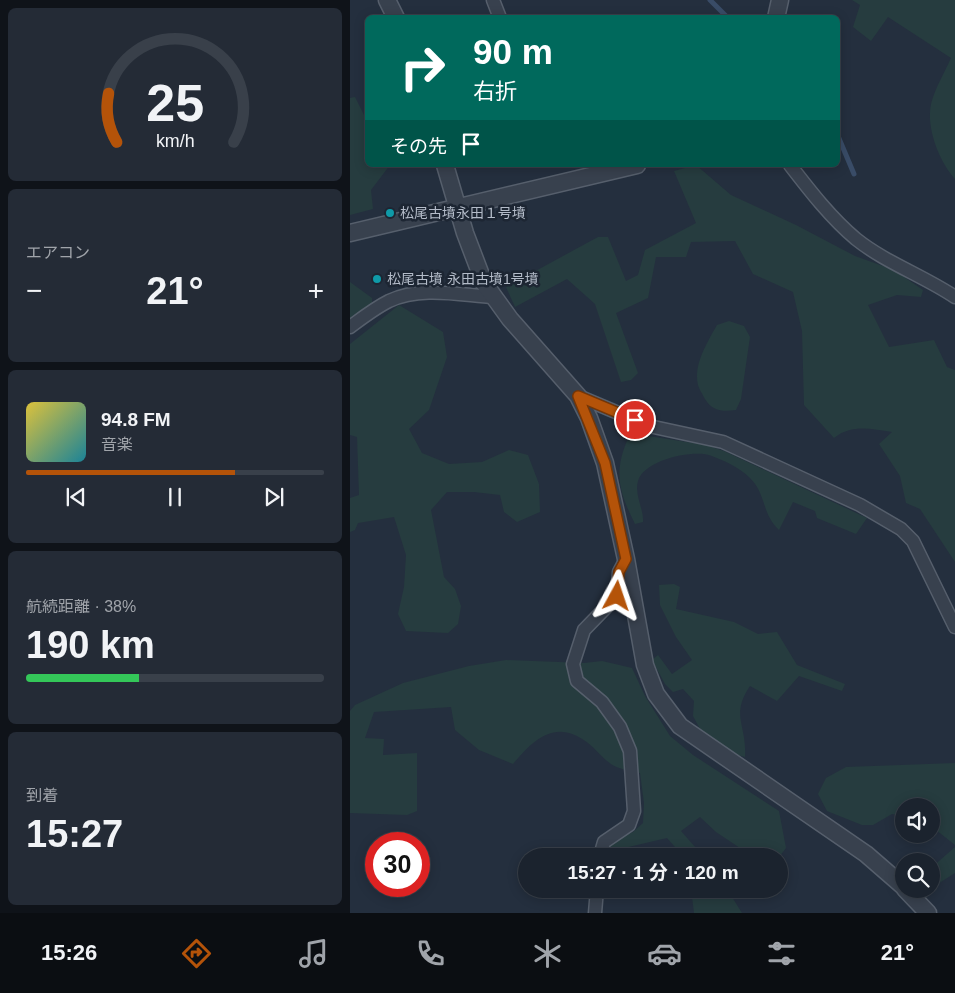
<!DOCTYPE html>
<html lang="ja">
<meta charset="utf-8">
<style>
body{margin:0;font-family:Helvetica,"Noto Sans JP",sans-serif;background:#242b36;color:#f1f3f6;height:100vh;display:flex;flex-direction:column;font-size:19px;white-space:nowrap}
*{box-sizing:border-box;margin:0}
p{font-size:16px;color:#a0a4aa}
.icon{flex:none;width:28px;height:28px;fill:none;stroke:currentColor;stroke-width:2;stroke-linecap:round;stroke-linejoin:round}
.map{position:relative;flex:1;overflow:hidden}
.details{display:flex;flex-direction:column;gap:8px;padding:8px;background:#0f1319;width:350px}
.details>*{flex:none}
.guide{position:absolute;left:15px;top:15px;width:475px;height:152px;border-radius:8px;box-shadow:0 2px 12px #0003,0 0 0 1px #39404a;background:#00695c;color:#fff;overflow:hidden}
.tools{position:absolute;left:545px;top:798px;display:grid;gap:10px}
.tools a{display:grid;place-items:center;width:45px;height:45px;border-radius:50%;background:#1b232e;box-shadow:0 2px 12px #0003,0 0 0 1px #39404a;font-size:25px}
.speed{position:absolute;left:15px;top:832px;display:flex;gap:10px;font-size:25px;font-weight:700;text-align:center}
.speed>*{display:grid;place-content:center;width:65px;height:65px;border-radius:50%;background:#1b232e;box-shadow:0 2px 12px #0003,0 0 0 1px #39404a;line-height:1}
.speed .limit{border:8px solid #d22;background:#fff;color:#111}
.pin{position:absolute;display:grid;place-items:center;width:42px;height:42px;color:#fff;margin:-21px;border:2px solid #fff;border-radius:50%;box-shadow:0 1px 5px #0007}
.me{position:absolute;width:55px;margin:-28px;rotate:5deg;stroke-linejoin:round;filter:drop-shadow(0 0 4px #0008)}
.turn{display:flex;align-items:center;gap:18px;height:105px;padding:0 25px;font-size:22px}
.turn .icon{width:65px;height:65px;stroke-width:2.5}
.turn b{display:block;font-size:35px;line-height:42px}
.then{display:flex;align-items:center;height:48px;padding:0 25px;background:#0003;gap:10px;font-size:19px}
.big{font-size:38px;font-weight:700;line-height:1.1}
.details .widget{flex:1;display:flex;flex-direction:column;justify-content:center;gap:8px;min-width:0;padding:0 18px;border-radius:8px;background:#242b36}
.details .dial{align-items:center;gap:0}
.dial svg{height:130px;overflow:visible;fill:none;stroke:#39404a;stroke-width:7;stroke-linecap:round;text-anchor:middle}
.dial text{fill:#f1f3f6;stroke:none}
.song{display:flex;align-items:center;gap:15px}
.cover{width:60px;height:60px;border-radius:8px;background:linear-gradient(135deg,hsl(50 70% 55%),hsl(190 70% 35%))}
.played{height:5px;border-radius:2px;background:linear-gradient(90deg,#b45309 70%,#39404a 70%)}
.keys{display:flex;justify-content:space-around;direction:ltr}
.heat{display:flex;justify-content:space-between;align-items:center;font-size:28px;direction:ltr}
.charge{height:8px;border-radius:4px;background:linear-gradient(90deg,#34c759 38%,#39404a 0)}
.trip{position:absolute;left:168px;top:848px;width:270px;height:50px;border-radius:25px;background:#1b232e;box-shadow:0 2px 12px #0003,0 0 0 1px #39404a;font-weight:700;line-height:50px;text-align:center}
.tab-bar{display:flex;height:80px;justify-content:space-around;align-items:center;background:#0b0e12;color:#a0a4aa}
.tab-bar .icon{width:35px;height:35px}
.tab-bar .active{color:#b45309}
.tab-bar b{font-size:22px;color:#f1f3f6}
main{display:flex;flex:1;min-height:0}
.map>svg:first-child{display:block}
.green{fill:#263c3f}
.lines{fill:none;stroke-linecap:round;stroke-linejoin:round}
.stream{stroke:#394c67;stroke-width:5}
.minor-casing{stroke:#565f6c;stroke-width:15}
.tertiary-casing{stroke:#565f6c;stroke-width:19}
.minor{stroke:#38414e;stroke-width:12}
.tertiary{stroke:#38414e;stroke-width:16}
.route-casing{stroke:#753606;stroke-width:12}
.route{stroke:#b45309;stroke-width:9}
.culture-dot{fill:#0f9aa8;stroke:#1d2633;stroke-width:2}
.labels{text-anchor:middle;stroke-width:5;stroke-linejoin:round;paint-order:stroke}
.poi-label{font-size:14px;fill:#b4bcc9;stroke:#1d2633;text-anchor:start}
</style>
<main>
<section class="details">
<div class="widget dial"><svg viewBox="0 0 100 80">
<path d="M14 69A42 42 0 1 1 86 69"/>
<path d="M14 69A42 42 0 0 1 9 39" stroke="#b45309"/>
<text x="50" y="56" font-size="32" font-weight="700">25</text>
<text x="50" y="72" font-size="11">km/h</text>
</svg></div>
<div class="widget"><p>エアコン</p>
<div class="heat"><a>−</a><b class="big">21°</b><a>+</a></div>
</div>
<div class="widget">
<div class="song"><i class="cover"></i><div><b>94.8 FM</b><p>音楽</p></div></div>
<div class="played"></div>
<div class="keys"><svg class="icon" aria-label="previous" viewBox="0 0 24 24"><path d="M18 5L8 12l10 7zM5 5v14"/></svg><svg class="icon" aria-label="pause" viewBox="0 0 24 24"><path d="M8 5v14M16 5v14"/></svg><svg class="icon" aria-label="next" viewBox="0 0 24 24"><path d="M6 5l10 7-10 7zM19 5v14"/></svg></div>
</div>
<div class="widget"><p>航続距離 · 38%</p><b class="big">190 km</b><div class="charge"></div></div>
<div class="widget"><p>到着</p><b class="big">15:27</b></div>
</section>
<div class="map">
<svg width="605" height="913" viewBox="0 0 605 913">
<rect width="100%" height="100%" fill="#242f3e"/>
<path class="green" d="M502,0H605V179C589,161 576,128 581,104C585,88 595,72 601,58L538,17L521,41L503,27L510,5Z
M5,97L17,121L18,165H40L21,190L23,209L0,215V98Z
M346,165L381,195L446,225L505,256L544,270L573,290L571,297L547,295L518,305L539,347L584,340L597,367L605,370V562L570,509L556,503L550,476L529,444L542,432C521,429 502,424 484,438L454,405L452,331L443,292L403,274L385,241L341,242L336,257H306L298,298L266,313L288,373L281,380L271,382L245,304L217,279L165,307L156,287L248,237H258L276,281L288,275L295,250L346,223L324,171Z
M0,282L22,298V304L0,321Z
M49,305L93,332L97,357L79,410L59,429L72,453L99,464L132,462L159,450L178,455L189,484L190,512L167,522L154,512L150,495L124,492H97L81,510L94,577L105,589L111,606L108,624L98,633L56,631L48,614L54,587L56,555L44,517L8,523L5,530L0,532V498L9,495L7,437L0,435V344Z
M379,321L394,326L400,337L391,399L386,410C373,412 362,411 355,399C353,395 349,389 348,385C343,365 358,341 367,325Z
M292,435L356,445L374,451L517,518L506,534L467,518L465,511L443,502L429,530C411,513 417,495 400,478C389,467 373,460 359,455C341,450 294,460 288,481C284,495 294,509 293,522L285,524C270,494 263,474 277,441Z
M324,584L330,587L326,609L384,622L408,634L427,632L447,665L495,684L492,691L449,676L427,701L400,686C380,716 397,724 395,757L377,752L350,729L343,716L344,701L333,689L323,692L315,684L302,660L308,655L322,674L342,660L326,637L310,605L309,585Z
M156,660L234,663L252,661L282,668L295,696L320,736L343,755L429,811L436,848L429,857L402,856L366,832L350,817L331,831L353,856H333L317,838L270,849V856H259L260,842L283,832L293,823L294,803L290,773C281,771 268,769 261,764C252,758 246,749 238,743C206,718 184,739 163,764L129,750L105,730L101,707L24,712L15,738L34,739L33,755L67,753V811L57,815L0,813V711L5,705L53,683L119,666Z
M605,763V845L581,826V806H554V816L542,814L523,825H512L477,811L468,794L476,778L496,767Z
M605,847V873L583,887L581,868Z
M341,889H377L392,913H344Z"/>
<g class="lines">
<path class="stream" d="M360,0L378,18
M488,136L504,174"/>
<g class="minor-casing">
<path id="minor" d="M143,0L150,18
M440,165C460,191 481,218 506,239C536,263 574,276 605,297
M0,327C12,318 25,308 39,301C71,286 110,295 143,297
M228,396L299,426L373,442L510,505L551,529L563,541L605,627
M250,856L254,842L279,825L284,811L280,751L270,727L252,702L227,681L223,664L234,630L267,596L269,572L276,559
M245,913L247,889"/>
</g>
<g class="tertiary-casing">
<path id="tertiary" d="M37,0L46,18
M426,18L430,0
M95,165L115,233L134,283L160,319L228,396L239,418L255,463L276,559L295,665L306,694L330,726L516,854L554,887
M0,233L287,165
M555,889L578,913"/>
</g>
<use href="#minor" class="minor"/>
<use href="#tertiary" class="tertiary"/>
</g>
<g class="lines">
<g class="route-casing">
<path id="route" d="M267,596L269,572L276,559L255,463L228,396L285,420"/>
</g>
<use href="#route" class="route"/>
</g>
<g class="culture-dot">
<circle cx="40" cy="213" r="5"/>
<circle cx="27" cy="279" r="5"/>
</g>
<g class="labels">
<g class="poi-label">
<text x="50" y="218">松尾古墳永田１号墳</text>
<text x="37" y="284">松尾古墳 永田古墳1号墳</text>
</g>
</g>
</svg>
<div class="tools">
<a><svg class="icon" aria-label="sound" viewBox="0 0 24 24"><path d="M4 9h4l5-4v14l-5-4H4zM17 9q2 3 0 6"/></svg></a>
<a><svg class="icon" aria-label="search" viewBox="0 0 24 24"><circle cx="10" cy="10" r="6"/><path d="M15 15l6 6"/></svg></a>
</div>
<div class="speed"><div class="limit">30</div></div>
<div class="pin" style="left:285px;top:420px;background:#d93025"><svg class="icon" aria-label="arrive" viewBox="0 0 24 24"><path d="M6 21V4h12l-3 4 3 4H6"/></svg></div>
<svg class="me" style="left:267px;top:596px" viewBox="-20 -20 40 40"><path d="M0-17L14 15 0 8-14 15z" fill="#b45309" stroke="#fff" stroke-width="4"/></svg>
<div class="trip">15:27 · 1 分 · 120 m</div>
<div class="guide">
<div class="turn"><svg class="icon" aria-label="right" viewBox="0 0 24 24"><path d="M7 20v-9h11M14 6l5 5-5 5"/></svg><div><b>90 m</b>右折</div></div>
<div class="then">その先<svg class="icon" aria-label="arrive" viewBox="0 0 24 24"><path d="M6 21V4h12l-3 4 3 4H6"/></svg></div>
</div>
</div>
</main>
<nav class="tab-bar">
<b>15:26</b>
<svg class="icon active" aria-label="directions" viewBox="0 0 24 24"><path d="M12 3l9 9-9 9-9-9zM9 14v-3h6M13 9l2 2-2 2"/></svg>
<svg class="icon" aria-label="music" viewBox="0 0 24 24"><path d="M9 18V5l10-2v13"/><circle cx="6" cy="18" r="3"/><circle cx="16" cy="16" r="3"/></svg>
<svg class="icon" aria-label="phone" viewBox="0 0 24 24"><path d="M5 4h4l2 5-3 2q2 4 5 5l2-3 5 2v4C11 20 4 13 5 4z"/></svg>
<svg class="icon" aria-label="climate" viewBox="0 0 24 24"><path d="M12 3v18M4 7l16 10M4 17L20 7"/></svg>
<svg class="icon" aria-label="car" viewBox="0 0 24 24"><path d="M5 17H2v-5l4-1 3-4h7l3 4 3 1v5h-3M9 17h6M6 11h13"/><circle cx="7" cy="17" r="2"/><circle cx="17" cy="17" r="2"/></svg>
<svg class="icon" aria-label="filters" viewBox="0 0 24 24"><path d="M4 7h16M4 17h16"/><circle cx="9" cy="7" r="2"/><circle cx="15" cy="17" r="2"/></svg>
<b>21°</b>
</nav>
